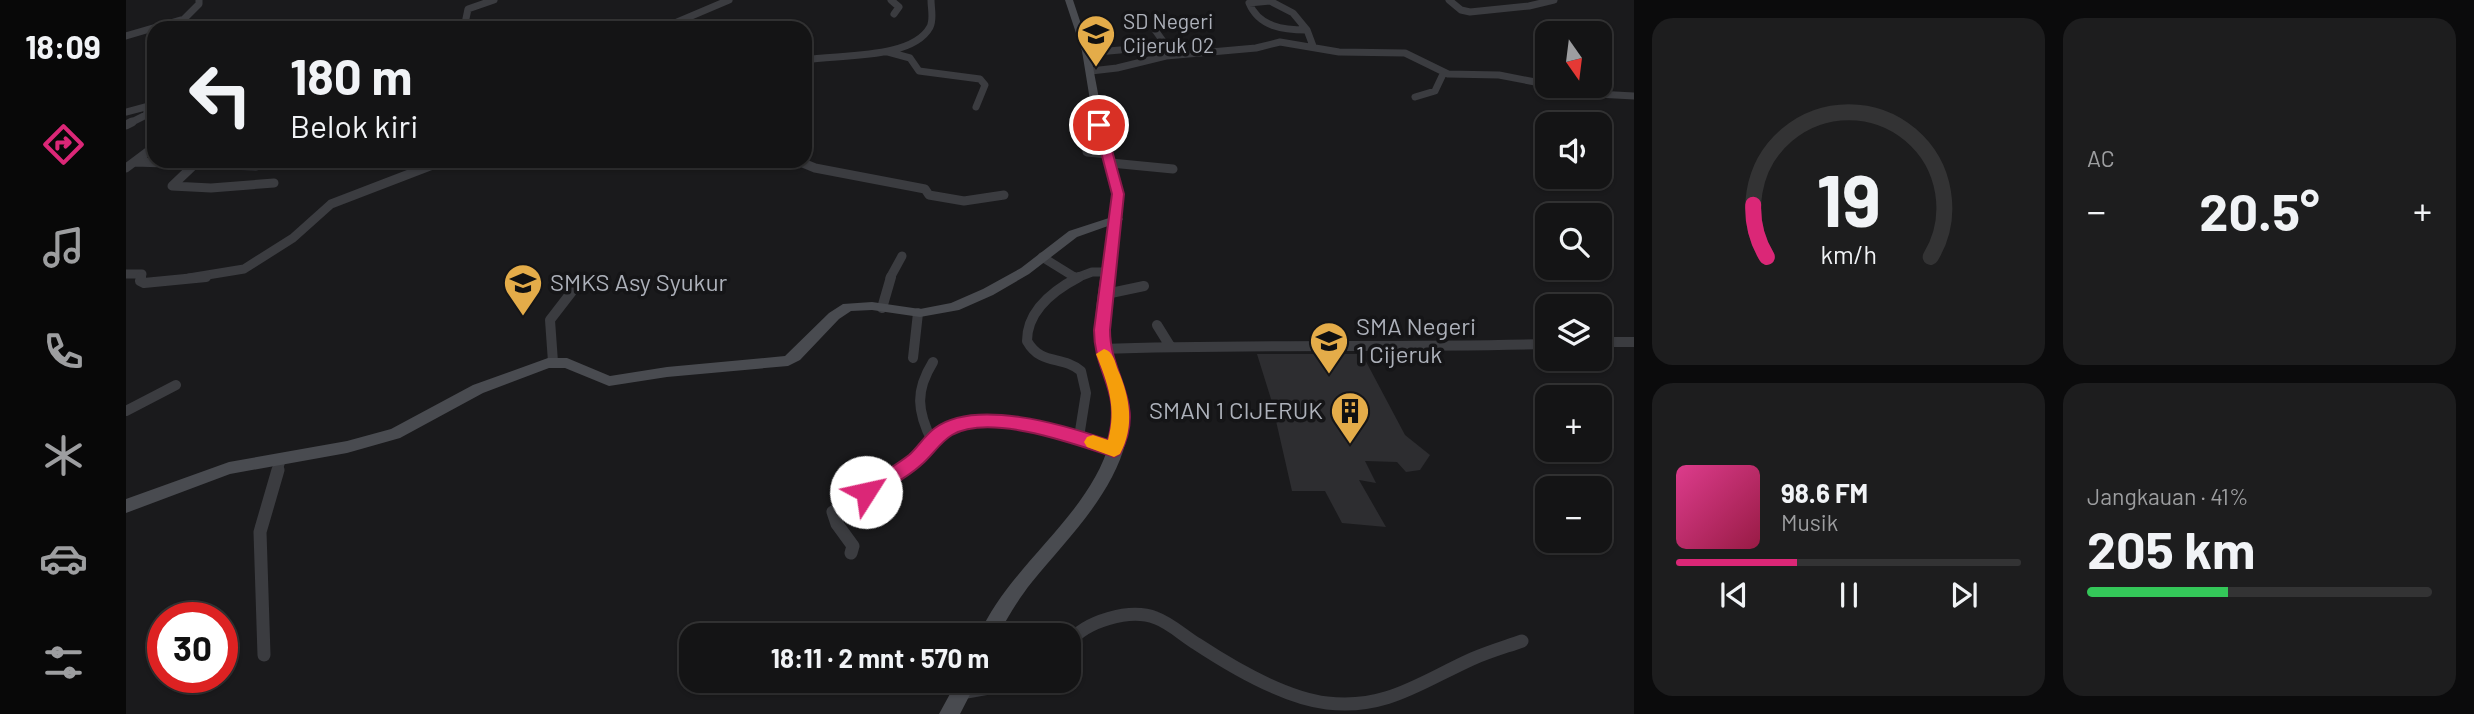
<!DOCTYPE html>
<html lang="id">
<meta charset="utf-8">
<style>
body{margin:0;font-family:Barlow,sans-serif;background:#1d1d1e;color:#f1f3f6;height:100vh;display:flex;flex-direction:column;font-size:26px;white-space:nowrap}
*{box-sizing:border-box;margin:0}
p{font-size:23px;color:#9d9ea0}
.icon{flex:none;width:38px;height:38px;fill:none;stroke:currentColor;stroke-width:2;stroke-linecap:round;stroke-linejoin:round}
.map{position:relative;flex:1;overflow:hidden}
.side{display:flex;flex-direction:column;gap:18px;padding:18px;background:#0b0b0c;width:840px}
.side>*{flex:none}
.hud{position:absolute;left:21px;top:21px;width:665px;height:147px;border-radius:21px;box-shadow:0 2px 5px #0004,0 0 0 2px #333334;background:#141415;color:#f1f3f6;overflow:hidden}
.needle{width:46px;rotate:166deg}
.tools{position:absolute;left:1409px;top:21px;display:grid;gap:14px}
.tools a{display:grid;place-items:center;width:77px;height:77px;border-radius:14px;background:#141415;box-shadow:0 2px 5px #0004,0 0 0 2px #333334;font-size:35px}
.speed{position:absolute;left:21px;top:602px;display:flex;gap:14px;font-size:35px;font-weight:700;text-align:center}
.speed>*{display:grid;place-content:center;width:91px;height:91px;border-radius:50%;background:#141415;box-shadow:0 2px 5px #0004,0 0 0 2px #333334;line-height:1}
.speed .limit{border:10px solid #d22;background:#fff;color:#111}
.pin{position:absolute;display:grid;place-items:center;width:60px;height:60px;color:#fff;margin:-30px;border:4px solid #fff;border-radius:50%;box-shadow:0 2px 7px #0007}
.me{position:absolute;width:77px;margin:-38px;rotate:55deg;stroke-linejoin:round;filter:drop-shadow(0 0 5px #0008)}
.turn{display:flex;align-items:center;gap:24px;height:147px;padding:0 28px;font-size:32px}
.turn .icon{width:91px;height:91px;stroke-width:2.5}
.turn b{display:block;font-size:49px;line-height:60px}
.big{font-size:52px;font-weight:700;line-height:1.1}
.side .card{flex:1;display:flex;flex-direction:column;justify-content:center;gap:10px;min-width:0;padding:0 24px;border-radius:21px;background:#1d1d1e}
.side .dial{align-items:center;gap:0}
.dial svg{height:182px;overflow:visible;fill:none;stroke:#333334;stroke-width:7;stroke-linecap:round;text-anchor:middle}
.dial text{fill:#f1f3f6;stroke:none}
.song{display:flex;align-items:center;gap:21px}
.cover{width:84px;height:84px;border-radius:10px;background:linear-gradient(135deg,hsl(330 70% 55%),hsl(340 70% 35%))}
.played{height:7px;border-radius:4px;background:linear-gradient(90deg,#db2777 35%,#333334 35%)}
.keys{display:flex;justify-content:space-around;direction:ltr}
.heat{display:flex;justify-content:space-between;align-items:center;font-size:38px;direction:ltr}
.charge{height:10px;border-radius:5px;background:linear-gradient(90deg,#34c759 41%,#333334 0)}
.side .tiles{flex:1;display:grid;gap:18px;grid-template-columns:repeat(2,1fr)}
.trip{position:absolute;left:553px;top:623px;width:402px;height:70px;border-radius:21px;background:#141415;box-shadow:0 2px 5px #0004,0 0 0 2px #333334;font-weight:700;line-height:70px;text-align:center}
main{display:flex;flex:1;min-height:0}
.tab-bar{display:flex;flex-direction:column;width:126px;justify-content:space-around;align-items:center;background:#080808;color:#9d9ea0}
.tab-bar .icon{width:49px;height:49px}
.tab-bar .current{color:#db2777}
.tab-bar b{font-size:32px;color:#f1f3f6}
.map>svg:first-child{display:block}
.building{fill:#2d2d30}
.lines{fill:none;stroke-linecap:round;stroke-linejoin:round}
.street-far3{stroke:#3b3c40;stroke-width:7}
.street-far2{stroke:#3b3c40;stroke-width:9}
.street-far1{stroke:#3b3c40;stroke-width:10}
.street{stroke:#3b3c40;stroke-width:13}
.secondary{fill:#494b50;fill-rule:evenodd}
.route{fill:#db2777;stroke:#8e194d;stroke-width:2}
.slow{fill:#f59e0b}
.labels{text-anchor:middle;stroke-width:7;stroke-linejoin:round;paint-order:stroke}
.far-poi-label{font-size:21px;fill:#adb1ba;stroke:#151517;text-anchor:start}
.poi-label{font-size:24px;fill:#adb1ba;stroke:#151517;text-anchor:start}
</style>
<main>
<nav class="tab-bar">
<b>18:09</b>
<svg class="icon current" aria-label="directions" viewBox="0 0 24 24"><path d="M12 3l9 9-9 9-9-9zM9 14v-3h6M13 9l2 2-2 2"/></svg>
<svg class="icon" aria-label="music" viewBox="0 0 24 24"><path d="M9 18V5l10-2v13"/><circle cx="6" cy="18" r="3"/><circle cx="16" cy="16" r="3"/></svg>
<svg class="icon" aria-label="phone" viewBox="0 0 24 24"><path d="M5 4h4l2 5-3 2q2 4 5 5l2-3 5 2v4C11 20 4 13 5 4z"/></svg>
<svg class="icon" aria-label="climate" viewBox="0 0 24 24"><path d="M12 3v18M4 7l16 10M4 17L20 7"/></svg>
<svg class="icon" aria-label="car" viewBox="0 0 24 24"><path d="M5 17H2v-5l4-1 3-4h7l3 4 3 1v5h-3M9 17h6M6 11h13"/><circle cx="7" cy="17" r="2"/><circle cx="17" cy="17" r="2"/></svg>
<svg class="icon" aria-label="filters" viewBox="0 0 24 24"><path d="M4 7h16M4 17h16"/><circle cx="9" cy="7" r="2"/><circle cx="15" cy="17" r="2"/></svg>
</nav>
<div class="map">
<svg width="1508" height="714" viewBox="0 0 1508 714">
<rect width="100%" height="100%" fill="#1a1a1c"/>
<path class="building" d="M1131,354H1236L1279,435L1304,455L1294,470L1280,472L1271,462L1239,461L1250,483L1233,480L1260,527L1216,523L1199,491H1166L1145,399Z"/>
<g class="lines">
<path class="street-far3" d="M765,0L773,7L768,14
M1323,0L1335,10L1344,12L1403,6L1428,0
M1144,1L1167,13L1181,30C1157,30 1133,27 1123,3Z
M338,28L342,9L368,0
M537,28L603,0
M1029,30L1047,55
M1181,30L1187,46
M0,36L58,19L73,4V0
M762,52L784,58L793,71L854,79L859,85L850,107
M960,53L994,50
M679,60C712,54 786,60 804,27C808,19 805,9 805,0
M965,71L991,68L1040,56L1130,48L1154,42L1213,52L1279,53L1322,74L1373,75L1471,94L1508,96
M1289,97L1309,91L1318,72
M0,112L23,106
M2,124L20,115L23,106L28,104"/>
<path class="street-far2" d="M0,125L6,122
M961,152L982,154
M594,161H672L689,168L799,189L803,195L838,201L878,195
M9,162L130,166
M985,163L1047,169
M68,165L46,186L85,188L148,183
M0,168L28,147
M916,257L950,278
M0,274H16L15,278
M63,278L118,269L167,238L205,204L317,161
M764,278L776,256
M950,278L966,272H982"/>
<path class="street-far1" d="M15,277L14,281L18,283L80,277
M948,277L950,278
M980,294L1018,286
M756,308L765,277
M1031,325L1044,346
M1474,342H1508
M976,349C1124,344 1273,348 1421,344
M787,358L792,313
M427,362L424,320L451,285
M0,411L50,385
M953,437L960,393L955,371C936,355 915,366 901,341C901,311 928,290 953,277
M806,441C791,411 789,391 807,362
M151,472L155,459
M771,472C791,459 808,433 830,425C873,409 947,435 988,450"/>
<path class="street" d="M725,553L727,546L711,524L707,512L773,470
M943,643C959,621 1004,608 1030,618C1044,623 1058,636 1071,644C1106,667 1158,698 1201,703C1260,710 1295,682 1346,659C1362,652 1379,647 1396,641
M138,655L134,532L152,470
M835,693L902,681"/>
<path class="secondary" d="M939,0H947L964,51L978,125L998,194L995,217L997,219L995,222C992,246 989,271 987,296C985,308 983,321 983,333C985,374 1011,395 1000,441C986,496 941,539 906,582C893,598 882,617 872,635H853C884,564 964,516 984,441C997,395 970,374 969,332C969,299 978,260 982,226L951,237L903,274L867,295L833,310L794,317L746,310L725,311L713,319L674,360L662,366L541,377L483,386L439,368H423L357,393L274,438L221,453L104,474L0,513V499L103,462L221,441L265,429L347,385L422,358H441L484,376L541,367L659,356L703,313L717,304L746,302L794,309L825,303L857,289L895,268L943,231L983,218L986,194L968,125L956,51Z
M831,681H851L834,714H813Z"/>
</g>
<path class="route" d="M969,123L979,125L998,194L984,330C984,377 1021,403 994,454L988,457C949,444 864,413 826,435C814,442 806,456 795,465C781,478 762,487 746,498L740,500L733,498L730,492L733,487C749,477 768,467 783,455C792,447 799,435 809,428C849,398 939,425 982,440C996,389 968,375 968,330L986,194L968,125Z"/>
<path class="slow" d="M978,349C987,351 989,362 992,370C1004,397 1009,427 994,454L988,457L961,447L958,442L961,437L967,435L982,440C991,408 982,384 970,354Z"/>
<defs>
<g id="school-pin" transform="scale(2.0125)"><path d="M0 17L-7.5 6A9.5 9.5 0 1 1 7.5 6Z" fill="#e4ac49" stroke="#151517"/><path d="M0-5L7-2L0 1L-7-2ZM-4 1L0 2.5L4 1V4Q0 6-4 4Z" fill="#111"/></g>
<g id="building-pin" transform="scale(2.0125)"><path d="M0 17L-7.5 6A9.5 9.5 0 1 1 7.5 6Z" fill="#e4ac49" stroke="#151517"/><path d="M-4-6H4V6H1V3H-1V6H-4ZM-2.5-4.3h1.7v1.8h-1.7ZM.8-4.3h1.7v1.8H.8ZM-2.5-1h1.7V.8h-1.7ZM.8-1h1.7V.8H.8Z" fill="#111"/></g>
</defs>
<g fill-rule="evenodd">
<use href="#school-pin" x="970" y="34"/>
<use href="#school-pin" x="397" y="283"/>
<use href="#school-pin" x="1203" y="341"/>
<use href="#building-pin" x="1224" y="411"/>
</g>
<g class="labels">
<g class="far-poi-label">
<text x="997" y="29">SD Negeri<tspan x="997" dy="24">Cijeruk 02</tspan></text>
</g>
<g class="poi-label">
<text x="424" y="291">SMKS Asy Syukur</text>
<text x="1230" y="335">SMA Negeri<tspan x="1230" dy="28">1 Cijeruk</tspan></text>
<text x="1197" y="419" text-anchor="end">SMAN 1 CIJERUK</text>
</g>
</g>
</svg>
<div class="tools">
<a><svg class="needle" viewBox="-14 -14 28 28"><path d="M0-13l5 13h-10z" fill="#e53935"/><path d="M0 13l5-13h-10z" fill="#9d9ea0"/></svg></a>
<a><svg class="icon" aria-label="sound" viewBox="0 0 24 24"><path d="M4 9h4l5-4v14l-5-4H4zM17 9q2 3 0 6"/></svg></a>
<a><svg class="icon" aria-label="search" viewBox="0 0 24 24"><circle cx="10" cy="10" r="6"/><path d="M15 15l6 6"/></svg></a>
<a><svg class="icon" aria-label="layers" viewBox="0 0 24 24"><path d="M12 4l9 5-9 5-9-5zM3 14l9 5 9-5"/></svg></a>
<a>+</a>
<a>−</a>
</div>
<div class="speed"><div class="limit">30</div></div>
<div class="pin" style="left:973px;top:125px;background:#d93025"><svg class="icon" aria-label="arrive" viewBox="0 0 24 24"><path d="M6 21V4h12l-3 4 3 4H6"/></svg></div>
<svg class="me" style="left:740px;top:492px" viewBox="-20 -20 40 40"><circle r="19" fill="#fff"/><path d="M0-13L10 11 0 6-10 11z" fill="#db2777"/></svg>
<div class="trip">18:11 · 2 mnt · 570 m</div>
<div class="hud">
<div class="turn"><svg class="icon" aria-label="left" viewBox="0 0 24 24"><path d="M17 20v-9H6M10 6l-5 5 5 5"/></svg><div><b>180 m</b>Belok kiri</div></div>
</div>
</div>
<section class="side">
<div class="tiles">
<div class="card dial"><svg viewBox="0 0 100 80">
<path d="M14 69A42 42 0 1 1 86 69"/>
<path d="M14 69A42 42 0 0 1 8 46" stroke="#db2777"/>
<text x="50" y="56" font-size="32" font-weight="700">19</text>
<text x="50" y="72" font-size="11">km/h</text>
</svg></div>
<div class="card"><p>AC</p>
<div class="heat"><a>−</a><b class="big">20.5°</b><a>+</a></div>
</div>
<div class="card">
<div class="song"><i class="cover"></i><div><b>98.6 FM</b><p>Musik</p></div></div>
<div class="played"></div>
<div class="keys"><svg class="icon" aria-label="previous" viewBox="0 0 24 24"><path d="M18 5L8 12l10 7zM5 5v14"/></svg><svg class="icon" aria-label="pause" viewBox="0 0 24 24"><path d="M8 5v14M16 5v14"/></svg><svg class="icon" aria-label="next" viewBox="0 0 24 24"><path d="M6 5l10 7-10 7zM19 5v14"/></svg></div>
</div>
<div class="card"><p>Jangkauan · 41%</p><b class="big">205 km</b><div class="charge"></div></div>
</div>
</section>
</main>
